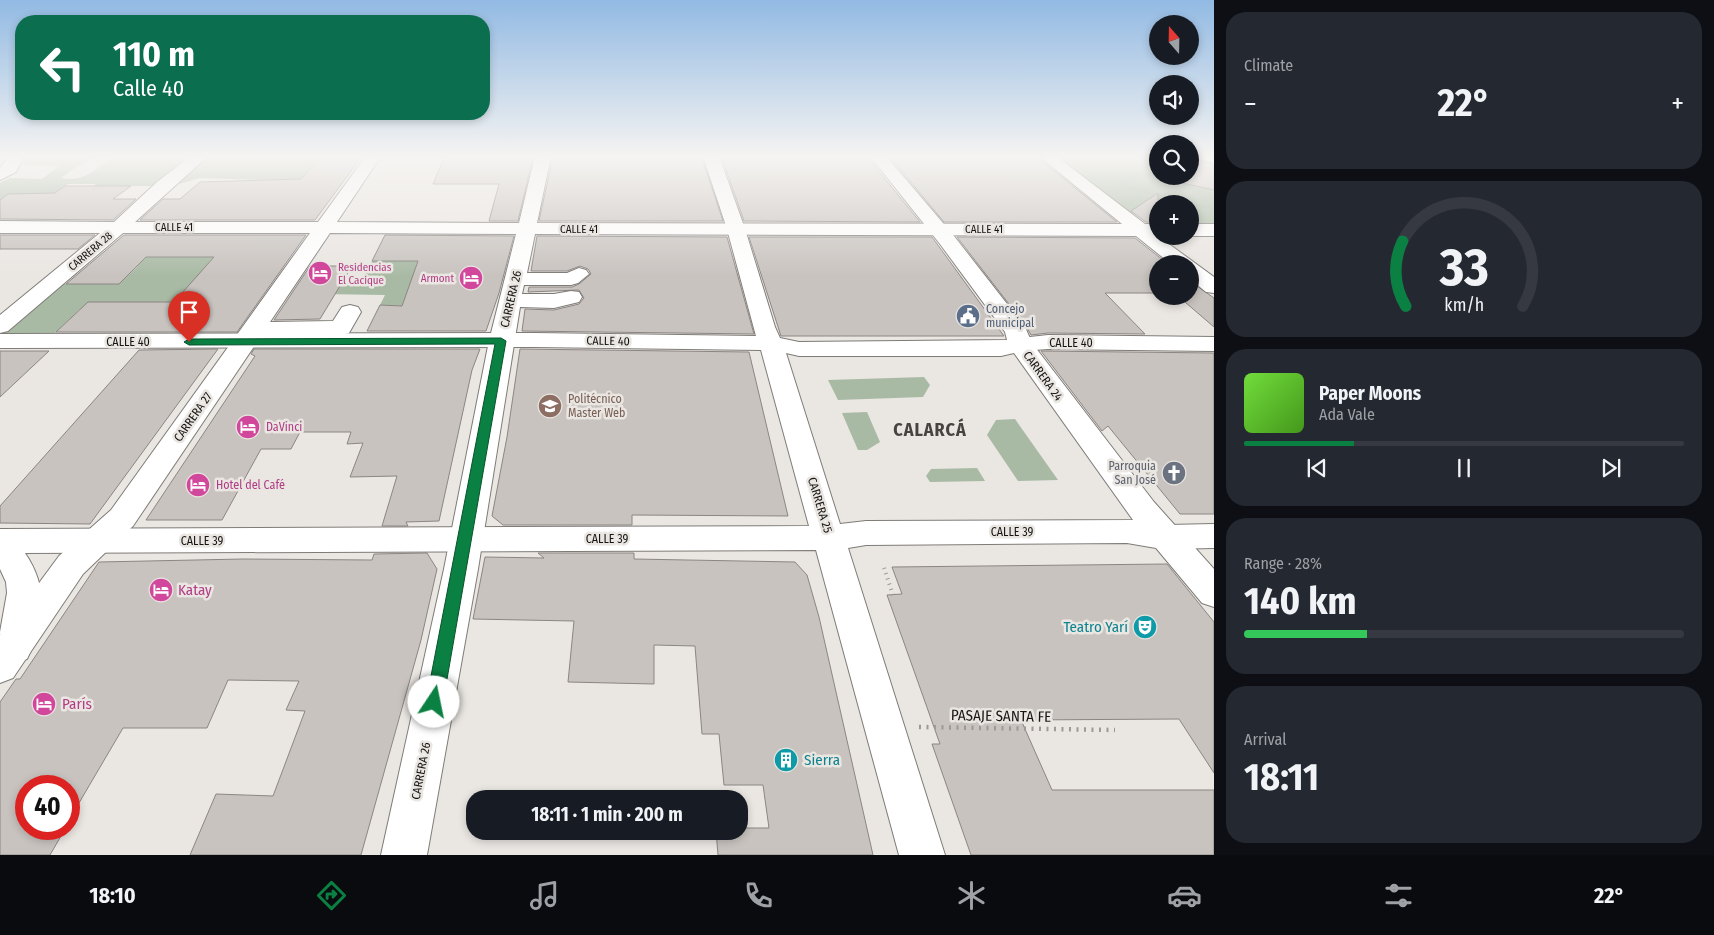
<!DOCTYPE html>
<meta charset="utf-8">
<style>
body{margin:0;font-family:"Fira Sans Condensed",sans-serif;background:#242831;color:#f1f3f6;height:100vh;display:flex;flex-direction:column;font-size:19px;white-space:nowrap}
*{box-sizing:border-box;margin:0}
p{font-size:16px;color:#9ea1a6}
.icon{flex:none;width:28px;height:28px;fill:none;stroke:currentColor;stroke-width:2;stroke-linecap:round;stroke-linejoin:round}
.map{position:relative;flex:1;overflow:hidden}
.drawer{display:flex;flex-direction:column;gap:12px;padding:12px;background:#0d0f14;width:500px}
.drawer>*{flex:none}
.banner{position:absolute;left:15px;top:15px;width:475px;height:105px;border-radius:20px;box-shadow:0 2px 8px #0003;background:#0b6e4f;color:#fff;overflow:hidden}
.needle{width:32px;rotate:340deg}
.buttons{position:absolute;left:1149px;top:15px;display:grid;gap:10px}
.buttons a{display:grid;place-items:center;width:50px;height:50px;border-radius:50%;background:#171b24;box-shadow:0 2px 8px #0003;font-size:25px}
.speed{position:absolute;left:15px;top:775px;display:flex;gap:10px;font-size:25px;font-weight:700;text-align:center}
.speed>*{display:grid;place-content:center;width:65px;height:65px;border-radius:50%;background:#171b24;box-shadow:0 2px 8px #0003;line-height:1}
.speed .limit{border:8px solid #d22;background:#fff;color:#111}
.pin{position:absolute;display:grid;place-items:center;width:42px;height:42px;color:#fff;margin:-51px -21px;border-radius:50% 50% 50% 0;rotate:-45deg;box-shadow:0 0 5px #0007}
.pin .icon{rotate:45deg}
.me{position:absolute;width:55px;margin:-28px;rotate:11deg;stroke-linejoin:round;filter:drop-shadow(0 0 4px #0008)}
.turn{display:flex;align-items:center;gap:18px;height:105px;padding:0 15px;font-size:22px}
.turn .icon{width:65px;height:65px;stroke-width:2.5}
.turn b{display:block;font-size:35px;line-height:42px}
.big{font-size:38px;font-weight:700;line-height:1.1}
.drawer .widget{flex:1;display:flex;flex-direction:column;justify-content:center;gap:8px;min-width:0;padding:0 18px;border-radius:20px;background:#242831}
.drawer .dial{align-items:center;gap:0}
.dial svg{height:130px;overflow:visible;fill:none;stroke:#363941;stroke-width:7;stroke-linecap:round;text-anchor:middle}
.dial text{fill:#f1f3f6;stroke:none}
.song{display:flex;align-items:center;gap:15px}
.cover{width:60px;height:60px;border-radius:8px;background:linear-gradient(135deg,hsl(100 70% 55%),hsl(100 70% 35%))}
.played{height:5px;border-radius:2px;background:linear-gradient(90deg,#0b8043 25%,#363941 25%)}
.keys{display:flex;justify-content:space-around;direction:ltr}
.heat{display:flex;justify-content:space-between;align-items:center;font-size:28px;direction:ltr}
.charge{height:8px;border-radius:4px;background:linear-gradient(90deg,#34c759 28%,#363941 0)}
.trip{position:absolute;left:466px;top:790px;width:282px;height:50px;border-radius:20px;background:#171b24;box-shadow:0 2px 8px #0003;font-weight:700;line-height:50px;text-align:center}
.menu{display:flex;height:80px;justify-content:space-around;align-items:center;background:#090b0e;color:#9ea1a6}
.menu .icon{width:35px;height:35px}
.menu .current{color:#0b8043}
.menu b{font-size:22px;color:#f1f3f6}
main{display:flex;flex:1;min-height:0}
.map>svg:first-child{display:block}
.green{fill:#a8baa4}
.building{fill:#c8c3bf;stroke:#8b8683}
.lines{fill:none;stroke-linecap:round;stroke-linejoin:round}
.minor-casing{stroke:#7f7c78;stroke-width:2}
.major-casing{stroke:#7f7c78;stroke-width:2}
.path-far2{stroke:#9d9996;stroke-width:2;stroke-dasharray:0.5 2.5;stroke-linecap:butt}
.path-far1{stroke:#9d9996;stroke-width:4;stroke-dasharray:1 4.5;stroke-linecap:butt}
.path{stroke:#9d9996;stroke-width:4.5;stroke-dasharray:2 5.5;stroke-linecap:butt}
.minor{fill:#fff;fill-rule:evenodd}
.major{fill:#fff;fill-rule:evenodd}
.route{fill:#0b8043;stroke:#07532c}
.labels{text-anchor:middle;stroke-width:5;stroke-linejoin:round;paint-order:stroke}
.far-street-label{font-size:11px;fill:#171514;stroke:#eae6e2}
.far-hotel-label{font-size:11px;fill:#b23c85;stroke:#eae6e2;text-anchor:start}
.street-label{font-size:12px;fill:#171514;stroke:#eae6e2}
.service-label{font-size:12px;fill:#4e5e75;stroke:#eae6e2;text-anchor:start}
.education-label{font-size:12px;fill:#785e54;stroke:#eae6e2;text-anchor:start}
.hotel-label{font-size:12px;fill:#b23c85;stroke:#eae6e2;text-anchor:start}
.worship-label{font-size:12px;fill:#5b616d;stroke:#eae6e2;text-anchor:end}
.near-hotel-label{font-size:15px;fill:#b23c85;stroke:#eae6e2;text-anchor:start}
.near-culture-label{font-size:15px;fill:#0d838f;stroke:#eae6e2;text-anchor:end}
.near-street-label{font-size:15px;fill:#171514;stroke:#eae6e2}
.district-label{font-size:18px;font-weight:bold;letter-spacing:1px;fill:#474340;stroke:#eae6e2}
</style>
<main>
<div class="map">
<svg width="1214" height="855" viewBox="0 0 1214 855">
<rect width="100%" height="100%" fill="#eae6e2"/>
<path class="green" d="M26,156H100L77,166L61,178C88,183 95,166 117,157C125,154 181,156 194,156L155,186H115L110,189H90L96,184H68L54,194H8L0,200V183L10,178L42,179L59,166L22,165Z
M208,156L320,158L300,181L200,178L172,186Z
M1064,158L1157,159L1158,176L1214,174V223H1190V204H1158L1157,220L1129,212L1121,207L1060,159Z
M166,254H217L226,303L79,310L55,333H5L61,284H119L137,267L139,257H162Z
M372,261H424L433,300H404L402,306L380,305L385,295L322,294L330,281H361Z
M924,377L930,385L923,397L838,400L828,380Z
M867,412L880,442L867,450H858L842,413Z
M1015,419L1058,480L1018,481L987,435L996,420Z
M977,468L985,481L930,482L926,476L931,469Z"/>
<path class="building" d="M508,157H533L518,221H489L499,184H433L444,158Z
M553,157L702,158L723,221H539Z
M320,158L360,159L315,220H140L163,199H180L200,182L301,179Z
M722,158H868L920,222L744,221Z
M891,158H1038L1117,222H944Z
M1198,160L1214,165V190L1169,180L1174,176H1190V165Z
M65,186H131L113,199H136L113,220L0,219V200L8,194L55,193Z
M1158,193V222H1146L1131,211Z
M0,235H95L78,249H0Z
M124,235H306L237,332H56L88,302H174L214,257H146L119,284H66Z
M385,235L514,236L499,293L486,331H367L380,305L402,306L418,261H372Z
M537,236L727,237L754,334L522,331L525,309L554,310L579,304L584,298L579,290L528,292L529,287H572L579,284L591,274L588,269L580,266L567,271H531Z
M749,237H932L1004,336H781Z
M957,237L1135,238L1168,264H1158V293H1105L1145,334L1048,333L1031,335L1026,326Z
M310,266H352L320,319L274,320Z
M1190,281L1214,298V327L1178,296H1190Z
M218,349L90,524L0,523V506L139,350Z
M254,349H480L472,370L439,521L406,522L408,526H382L397,476L350,477L363,443L347,444L351,432H300L291,449H261L222,520H146L255,356L251,354Z
M520,349L749,352L788,516L632,515V525H503L492,516L507,437Z
M0,351H49L0,397Z
M1041,351L1214,353V514H1180L1108,426L1102,431Z
M427,553L437,569L421,640L361,855H190L216,794L273,796L305,711L286,710L299,681L228,680L207,728H123L69,820V786H26V829H65L50,855H0V702L16,679H20L99,562L243,559L372,560L374,554Z
M538,553H634V559L795,562L807,575L819,617L873,855H718L716,831H740V828H769L763,785H724L719,734H702L695,646L654,645V684L568,682L574,621L473,619L485,557L544,558Z
M1167,564L1214,622V773L1179,719L1021,720L1052,790H1214V855H971L932,744H940L887,595L902,594L892,567Z"/>
<g class="lines">
<g class="minor-casing">
<path id="minor" d="M9,156H24L16,172L0,180V168Z
M191,156H208L135,222H318L366,156H381L337,222L519,223L535,156H551L537,223L1122,224L1039,156H1056L1145,224H1158V236L1214,277V293L1206,292L1190,279V264H1171L1136,236L535,234L527,273H567L579,268L586,270L589,274L578,283L571,285H524L522,294H554L571,291L579,292L582,297L579,302L554,308L520,307L478,569L427,855H381L444,569L489,341L516,234L330,233L270,322L333,321L342,307L350,305L358,307L361,312L349,333L341,335L261,336L133,526L83,574L13,678L0,683V636L59,556L111,510L310,233H123L8,331L0,333V315L100,233H0V221L114,222L157,182Z
M1198,156H1214V163L1200,159Z
M1190,224H1214V236H1190Z
M1048,335L1214,337V351L1048,349L1020,351L1012,349L1008,344L1012,339Z
M1214,524V548L1167,549L1156,546L1151,537L1156,528L1167,525Z"/>
</g>
<g class="major-casing">
<path id="major" d="M703,156H719L745,229L775,327L780,338L799,342L1007,340L1005,332L940,244L870,156H886L954,236L1025,327L1032,343L1154,502L1214,569V607L1202,603L1156,548L1127,543L866,545L848,548L945,855H899L816,550L25,553C49,588 45,622 27,659L14,663L1,659L0,632L7,593L6,582L0,569V529L809,526L761,350L534,347L0,348V334L534,333L756,336L727,229ZM786,353L799,356H1001L1014,353L1133,520L866,521L840,524Z"/>
</g>
<path class="path-far2" d="M1109,178L1126,183
M1124,185L1138,173L1145,174
M1127,187L1213,209
M94,189L106,185
M1145,201L1157,195"/>
<path class="path-far1" d="M884,568L893,595"/>
<path class="path" d="M919,727L1115,730"/>
<use href="#minor" class="minor"/>
<use href="#major" class="major"/>
</g>
<linearGradient id="sky" x2="0" y2="1"><stop stop-color="#92bae3"/><stop offset="0.57" stop-color="#f6f4f2"/><stop offset="1" stop-color="#f6f4f2" stop-opacity="0"/></linearGradient>
<rect width="1214" height="276" fill="url(#sky)"/>
<path class="route" d="M501,338L506,341L443,702L440,708L434,710L429,708L426,702L495,344L189,345L184,342L189,339Z"/>
<defs>
<g id="hotel-disc" transform="scale(1.25)"><circle r="9.5" fill="#d1479c" stroke="#eae6e2"/><path d="M-6-4.5h1.5V1H6V5H4.5V3h-9V5H-6ZM-4 0a1.8 1.8 0 1 1 3.6 0ZM.5 0V-2.5h3Q6-2.5 6 0Z" fill="#fff"/></g>
<g id="civic-disc" transform="scale(1.25)"><circle r="9.5" fill="#5c6f8a" stroke="#eae6e2"/><path d="M-.6-6.5H3V-4.5H.6V-3L4-1V1h2V6H-6V1h2V-1L-.6-3ZM-1.2 2.5V6h2.4V2.5Z" fill="#fff"/></g>
<g id="university-disc" transform="scale(1.25)"><circle r="9.5" fill="#8d6e63" stroke="#eae6e2"/><path d="M0-5L7-2L0 1L-7-2ZM-4 1L0 2.5L4 1V4Q0 6-4 4Z" fill="#fff"/></g>
<g id="church-disc" transform="scale(1.25)"><circle r="9.5" fill="#6b7280" stroke="#eae6e2"/><path d="M-1.2-6h2.4v3.5h3.3v2.4h-3.3V6h-2.4V-.1h-3.3v-2.4h3.3Z" fill="#fff"/></g>
<g id="theatre-disc" transform="scale(1.25)"><circle r="9.5" fill="#0f9aa8" stroke="#eae6e2"/><path d="M-5-5.5Q0-4 5-5.5V0Q5 5 0 6Q-5 5-5 0ZM-3.3-2.5H-1v1.5H-3.3ZM1-2.5H3.3v1.5H1ZM-2.8 1Q0 5.5 2.8 1Z" fill="#fff"/></g>
<g id="building-disc" transform="scale(1.25)"><circle r="9.5" fill="#0f9aa8" stroke="#eae6e2"/><path d="M-4-6H4V6H1V3H-1V6H-4ZM-2.5-4.3h1.7v1.8h-1.7ZM.8-4.3h1.7v1.8H.8ZM-2.5-1h1.7V.8h-1.7ZM.8-1h1.7V.8H.8Z" fill="#fff"/></g>
</defs>
<g fill-rule="evenodd">
<use href="#hotel-disc" x="320" y="273"/>
<use href="#hotel-disc" x="471" y="278"/>
<use href="#civic-disc" x="968" y="316"/>
<use href="#university-disc" x="550" y="406"/>
<use href="#hotel-disc" x="248" y="427"/>
<use href="#church-disc" x="1174" y="473"/>
<use href="#hotel-disc" x="198" y="485"/>
<use href="#hotel-disc" x="161" y="590"/>
<use href="#theatre-disc" x="1145" y="627"/>
<use href="#hotel-disc" x="44" y="704"/>
<use href="#building-disc" x="786" y="760"/>
</g>
<g class="labels">
<g class="far-street-label">
<text x="174" y="231">CALLE 41</text>
<text x="579" y="233">CALLE 41</text>
<text x="984" y="233">CALLE 41</text>
<text transform="translate(90 251) rotate(-40)" y="4">CARRERA 28</text>
</g>
<g class="far-hotel-label">
<text x="338" y="271">Residencias<tspan x="338" dy="13">El Cacique</tspan></text>
<text x="454" y="282" text-anchor="end">Armont</text>
</g>
<g class="street-label">
<text transform="translate(511 299) rotate(-77)" y="4">CARRERA 26</text>
<text transform="translate(608 341) rotate(1)" y="4">CALLE 40</text>
<text x="128" y="346">CALLE 40</text>
<text x="1071" y="347">CALLE 40</text>
<text transform="translate(1043 376) rotate(54)" y="4">CARRERA 24</text>
<text transform="translate(193 417) rotate(-55)" y="4">CARRERA 27</text>
<text transform="translate(820 505) rotate(73)" y="4">CARRERA 25</text>
<text x="1012" y="536">CALLE 39</text>
<text x="607" y="543">CALLE 39</text>
<text x="202" y="545">CALLE 39</text>
<text transform="translate(421 771) rotate(-79)" y="4">CARRERA 26</text>
</g>
<g class="service-label">
<text x="986" y="313">Concejo<tspan x="986" dy="14">municipal</tspan></text>
</g>
<g class="education-label">
<text x="568" y="403">Politécnico<tspan x="568" dy="14">Master Web</tspan></text>
</g>
<g class="hotel-label">
<text x="266" y="431">DaVinci</text>
<text x="216" y="489">Hotel del Café</text>
</g>
<g class="worship-label">
<text x="1156" y="470">Parroquia<tspan x="1156" dy="14">San José</tspan></text>
</g>
<g class="near-hotel-label">
<text x="178" y="595">Katay</text>
<text x="62" y="709">París</text>
</g>
<g class="near-culture-label">
<text x="1128" y="632">Teatro Yarí</text>
<text x="804" y="765" text-anchor="start">Sierra</text>
</g>
<g class="near-street-label">
<text transform="translate(1001 716) rotate(1)" y="5">PASAJE SANTA FE</text>
</g>
<g class="district-label">
<text x="930" y="436">CALARCÁ</text>
</g>
</g>
</svg>
<div class="buttons">
<a><svg class="needle" viewBox="-14 -14 28 28"><path d="M0-13l5 13h-10z" fill="#e53935"/><path d="M0 13l5-13h-10z" fill="#9ea1a6"/></svg></a>
<a><svg class="icon" aria-label="sound" viewBox="0 0 24 24"><path d="M4 9h4l5-4v14l-5-4H4zM17 9q2 3 0 6"/></svg></a>
<a><svg class="icon" aria-label="search" viewBox="0 0 24 24"><circle cx="10" cy="10" r="6"/><path d="M15 15l6 6"/></svg></a>
<a>+</a>
<a>−</a>
</div>
<div class="speed"><div class="limit">40</div></div>
<div class="pin" style="left:189px;top:342px;background:#d93025"><svg class="icon" aria-label="arrive" viewBox="0 0 24 24"><path d="M6 21V4h12l-3 4 3 4H6"/></svg></div>
<svg class="me" style="left:434px;top:702px" viewBox="-20 -20 40 40"><circle r="19" fill="#fff"/><path d="M0-13L10 11 0 6-10 11z" fill="#0b8043"/></svg>
<div class="trip">18:11 · 1 min · 200 m</div>
<div class="banner">
<div class="turn"><svg class="icon" aria-label="left" viewBox="0 0 24 24"><path d="M17 20v-9H6M10 6l-5 5 5 5"/></svg><div><b>110 m</b>Calle 40</div></div>
</div>
</div>
<section class="drawer">
<div class="widget"><p>Climate</p>
<div class="heat"><a>−</a><b class="big">22°</b><a>+</a></div>
</div>
<div class="widget dial"><svg viewBox="0 0 100 80">
<path d="M14 69A42 42 0 1 1 86 69"/>
<path d="M14 69A42 42 0 0 1 12 29" stroke="#0b8043"/>
<text x="50" y="56" font-size="32" font-weight="700">33</text>
<text x="50" y="72" font-size="11">km/h</text>
</svg></div>
<div class="widget">
<div class="song"><i class="cover"></i><div><b>Paper Moons</b><p>Ada Vale</p></div></div>
<div class="played"></div>
<div class="keys"><svg class="icon" aria-label="previous" viewBox="0 0 24 24"><path d="M18 5L8 12l10 7zM5 5v14"/></svg><svg class="icon" aria-label="pause" viewBox="0 0 24 24"><path d="M8 5v14M16 5v14"/></svg><svg class="icon" aria-label="next" viewBox="0 0 24 24"><path d="M6 5l10 7-10 7zM19 5v14"/></svg></div>
</div>
<div class="widget"><p>Range · 28%</p><b class="big">140 km</b><div class="charge"></div></div>
<div class="widget"><p>Arrival</p><b class="big">18:11</b></div>
</section>
</main>
<nav class="menu">
<b>18:10</b>
<svg class="icon current" aria-label="directions" viewBox="0 0 24 24"><path d="M12 3l9 9-9 9-9-9zM9 14v-3h6M13 9l2 2-2 2"/></svg>
<svg class="icon" aria-label="music" viewBox="0 0 24 24"><path d="M9 18V5l10-2v13"/><circle cx="6" cy="18" r="3"/><circle cx="16" cy="16" r="3"/></svg>
<svg class="icon" aria-label="phone" viewBox="0 0 24 24"><path d="M5 4h4l2 5-3 2q2 4 5 5l2-3 5 2v4C11 20 4 13 5 4z"/></svg>
<svg class="icon" aria-label="climate" viewBox="0 0 24 24"><path d="M12 3v18M4 7l16 10M4 17L20 7"/></svg>
<svg class="icon" aria-label="car" viewBox="0 0 24 24"><path d="M5 17H2v-5l4-1 3-4h7l3 4 3 1v5h-3M9 17h6M6 11h13"/><circle cx="7" cy="17" r="2"/><circle cx="17" cy="17" r="2"/></svg>
<svg class="icon" aria-label="filters" viewBox="0 0 24 24"><path d="M4 7h16M4 17h16"/><circle cx="9" cy="7" r="2"/><circle cx="15" cy="17" r="2"/></svg>
<b>22°</b>
</nav>
